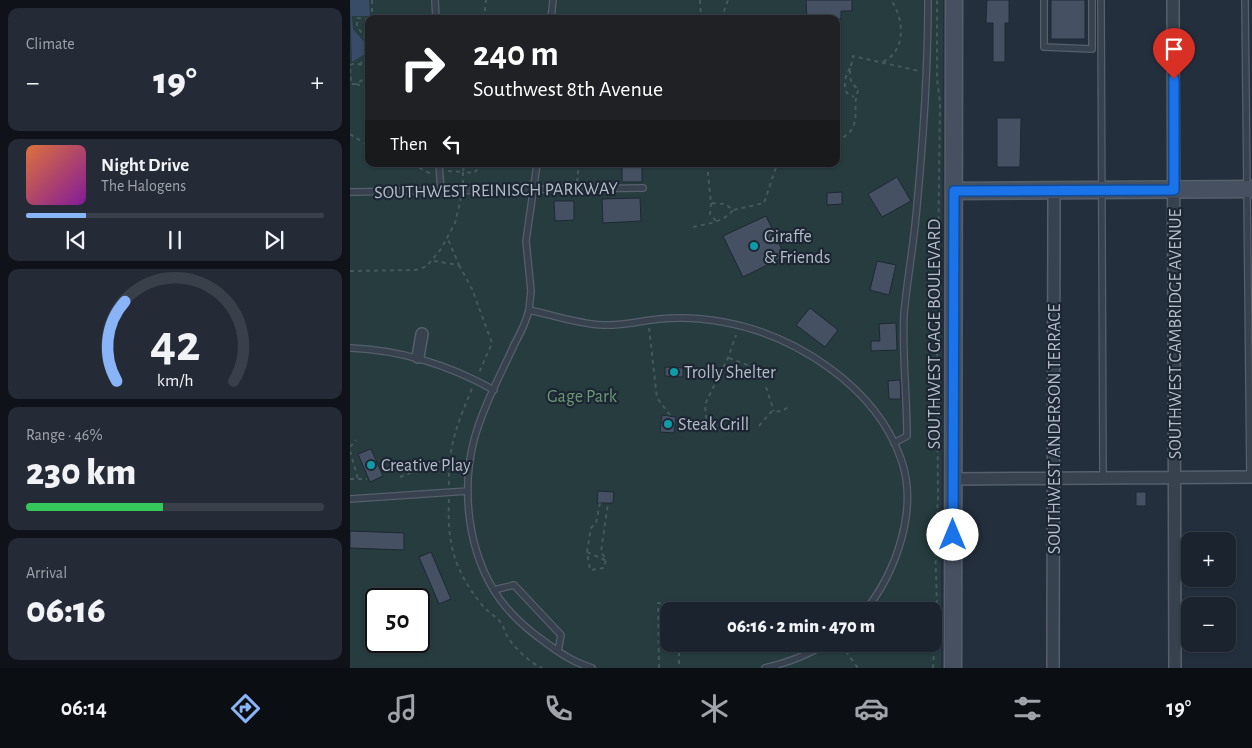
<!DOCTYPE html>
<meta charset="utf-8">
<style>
body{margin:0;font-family:"Alegreya Sans",sans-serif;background:#242b36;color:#f1f3f6;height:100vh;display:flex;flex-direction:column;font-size:19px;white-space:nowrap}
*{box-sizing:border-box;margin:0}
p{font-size:16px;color:#a0a4aa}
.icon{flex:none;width:28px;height:28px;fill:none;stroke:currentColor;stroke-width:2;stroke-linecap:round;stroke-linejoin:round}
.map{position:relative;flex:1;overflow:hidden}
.sheet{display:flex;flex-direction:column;gap:8px;padding:8px;background:#0f1319;width:350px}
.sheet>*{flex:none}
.hud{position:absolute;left:15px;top:15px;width:475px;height:152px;border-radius:10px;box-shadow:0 1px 4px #0004,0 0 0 1px #39404a;background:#202124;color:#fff;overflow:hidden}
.fabs{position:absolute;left:831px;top:532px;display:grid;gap:10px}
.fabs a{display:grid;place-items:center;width:55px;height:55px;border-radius:10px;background:#1b232e;box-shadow:0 1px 4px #0004,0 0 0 1px #39404a;font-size:25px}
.speed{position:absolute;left:15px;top:588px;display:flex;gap:10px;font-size:25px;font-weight:700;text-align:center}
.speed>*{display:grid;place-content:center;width:65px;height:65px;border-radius:50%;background:#1b232e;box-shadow:0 1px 4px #0004,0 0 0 1px #39404a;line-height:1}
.speed .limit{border:2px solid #111;border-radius:8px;background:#fff;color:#111}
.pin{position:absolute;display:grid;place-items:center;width:42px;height:42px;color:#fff;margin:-51px -21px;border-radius:50% 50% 50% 0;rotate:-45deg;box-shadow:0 0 5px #0007}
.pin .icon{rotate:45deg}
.me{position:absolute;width:55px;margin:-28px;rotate:0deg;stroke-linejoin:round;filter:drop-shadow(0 0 4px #0008)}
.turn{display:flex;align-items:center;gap:18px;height:105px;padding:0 25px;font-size:22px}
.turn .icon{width:65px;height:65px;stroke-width:2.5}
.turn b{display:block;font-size:35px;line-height:42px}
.then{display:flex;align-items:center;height:48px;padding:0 25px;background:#0003;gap:10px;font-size:19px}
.big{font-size:38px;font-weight:800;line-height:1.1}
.sheet .tile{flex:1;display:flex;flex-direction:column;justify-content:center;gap:8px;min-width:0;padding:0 18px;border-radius:10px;background:#242b36}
.sheet .dial{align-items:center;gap:0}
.dial svg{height:130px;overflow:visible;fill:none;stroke:#39404a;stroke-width:7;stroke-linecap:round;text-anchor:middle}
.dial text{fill:#f1f3f6;stroke:none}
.song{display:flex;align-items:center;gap:15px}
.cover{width:60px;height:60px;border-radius:8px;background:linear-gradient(135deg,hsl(20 70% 55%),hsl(290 70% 35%))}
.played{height:5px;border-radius:2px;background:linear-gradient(90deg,#8ab4f8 20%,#39404a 20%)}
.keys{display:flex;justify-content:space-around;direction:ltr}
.heat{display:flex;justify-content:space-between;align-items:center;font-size:28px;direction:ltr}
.charge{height:8px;border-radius:4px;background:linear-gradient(90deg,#34c759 46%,#39404a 0)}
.trip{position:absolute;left:310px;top:602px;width:282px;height:50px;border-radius:10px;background:#1b232e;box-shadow:0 1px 4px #0004,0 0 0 1px #39404a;font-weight:800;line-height:50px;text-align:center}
.tabs{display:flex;height:80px;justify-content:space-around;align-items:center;background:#0b0e12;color:#a0a4aa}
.tabs .icon{width:35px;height:35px}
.tabs .current{color:#8ab4f8}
.tabs b{font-size:22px;color:#f1f3f6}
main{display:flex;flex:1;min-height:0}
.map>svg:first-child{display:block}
.green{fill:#263c3f;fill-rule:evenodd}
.water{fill:#394c67}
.building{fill:#455162;stroke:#1f2835}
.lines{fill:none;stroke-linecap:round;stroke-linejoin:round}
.lane-casing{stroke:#565f6c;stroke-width:8}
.street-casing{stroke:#565f6c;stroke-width:14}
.secondary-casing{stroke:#565f6c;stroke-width:19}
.path{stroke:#44595c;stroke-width:2;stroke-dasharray:4 4;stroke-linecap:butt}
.lane{stroke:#38414e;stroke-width:5.5}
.street{stroke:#38414e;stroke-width:11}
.secondary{stroke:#465061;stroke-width:16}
.route-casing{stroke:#114b97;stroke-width:12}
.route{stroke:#1a73e8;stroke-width:9}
.culture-dot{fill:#0f9aa8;stroke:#1d2633;stroke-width:2}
.labels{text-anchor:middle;stroke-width:4.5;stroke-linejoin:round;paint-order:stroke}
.street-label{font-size:18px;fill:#b4bcc9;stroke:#1d2633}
.poi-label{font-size:18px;fill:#b4bcc9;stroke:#1d2633;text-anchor:start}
.park-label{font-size:18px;fill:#6b9a76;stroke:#1d2633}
</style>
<main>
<section class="sheet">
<div class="tile"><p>Climate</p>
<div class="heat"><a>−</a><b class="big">19°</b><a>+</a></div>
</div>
<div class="tile">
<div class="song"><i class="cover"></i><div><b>Night Drive</b><p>The Halogens</p></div></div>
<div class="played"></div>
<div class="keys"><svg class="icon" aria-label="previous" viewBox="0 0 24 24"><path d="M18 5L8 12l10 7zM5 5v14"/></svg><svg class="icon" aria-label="pause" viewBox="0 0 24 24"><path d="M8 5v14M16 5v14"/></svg><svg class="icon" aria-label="next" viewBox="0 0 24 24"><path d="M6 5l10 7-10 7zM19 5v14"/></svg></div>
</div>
<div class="tile dial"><svg viewBox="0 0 100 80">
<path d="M14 69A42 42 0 1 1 86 69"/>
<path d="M14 69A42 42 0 0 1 19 20" stroke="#8ab4f8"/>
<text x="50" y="56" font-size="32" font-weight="700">42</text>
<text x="50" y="72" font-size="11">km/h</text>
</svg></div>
<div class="tile"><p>Range · 46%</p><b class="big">230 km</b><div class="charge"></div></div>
<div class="tile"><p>Arrival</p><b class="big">06:16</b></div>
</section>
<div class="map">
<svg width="902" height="668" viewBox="0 0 902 668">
<rect width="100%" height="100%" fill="#242f3e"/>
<path class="green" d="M0,0H593L591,668H0ZM19,19H486V164H19ZM26,599H69V641H26ZM319,611H584V644H319Z"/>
<path class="water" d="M0,0H19L20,16H2L3,29L16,44L15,54L2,62Z"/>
<path class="building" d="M456,0H502V11H491V19H457Z
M637,0H659V23H655V62H643V23H636Z
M701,0H735V39H701Z
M647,118H671L670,167H647Z
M272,164H292V182H272Z
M547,177L561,201L532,217L518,194Z
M492,192V204L477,205V193Z
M290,198L291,221L253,223L252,199Z
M204,201H224V220L205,221Z
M416,216L435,256L393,277L373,236Z
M527,261L546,265L539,295L520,290Z
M460,308L488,330L475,347L446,325Z
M546,323L547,350L521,351V341H530L529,324Z
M315,367L333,368V377L315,376Z
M550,380L551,399H539L538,381Z
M312,415L326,417L324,433L310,432Z
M21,449L33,476L20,482L8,454Z
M248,491L264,492L263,503H247Z
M786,492H796V506H786Z
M0,531L54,533V550L0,548Z
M81,552L101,599L89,604L69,557Z
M30,641H42L43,651H30Z"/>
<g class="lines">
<g class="lane-casing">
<path id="lane" d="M85,0L86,19
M694,0V47L742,49V0
M751,0L753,478
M895,0L900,477
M201,19L203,0
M89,164L91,192
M187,164L176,241L181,291L179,310C176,323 170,334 164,345C150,376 133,407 124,440C111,491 118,554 149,598C161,615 178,630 195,642C209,653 225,663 242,668
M0,192L293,188
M179,310C203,315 228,324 253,325C272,326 290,321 309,319C330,317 352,318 373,322C446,335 526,387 551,459C569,509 546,572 515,611
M0,348C52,350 99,365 144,390
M544,443L557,436C557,395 552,354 554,314C557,281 563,249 566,216C573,144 578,72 578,0
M0,499L118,491
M144,590L164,585L211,635L208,651
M415,668C437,663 456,656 475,644"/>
</g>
<g class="street-casing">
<path id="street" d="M823,0L825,668
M68,357L72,334
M603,479L902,477
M703,668L704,191"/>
</g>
<g class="secondary-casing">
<path id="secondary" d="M604,191L902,189
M603,668L604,0"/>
</g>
<path class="path" d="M22,0V19
M350,0L351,19
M19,19L7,18V26L19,44
M134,19L136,0
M371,19L378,0
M14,35L19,30
M533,62C557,50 554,18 541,0
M10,65L17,54L19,45
M19,68L6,63L0,65L1,84H6L19,76
M500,68C495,76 493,85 497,93L504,97
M19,83L16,87L19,93
M6,84L16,87
M0,134L19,146
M486,141C517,128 499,108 509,89C495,82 501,68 503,56L569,71
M62,164L83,175
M357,164L361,203L375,204L383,210L414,203L427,164
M98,171L113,172L114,164
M227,182L229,164
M113,184V172L124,173L133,164
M361,203L360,214L366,221
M343,227C356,224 375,222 383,210
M84,261L109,265L97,237
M109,265L122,289L142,343L128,375
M0,271L66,270L77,266L91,249L105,223L111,198
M299,328L307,398L320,415
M379,358L405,368
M416,387L424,411
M366,425L357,426L355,406L357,400L378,358L386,335
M409,426L421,412L433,411L439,406
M0,447L6,440
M0,451L8,479
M50,477L99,458
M0,479H17
M99,485C98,444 108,423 123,386
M99,499C97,544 104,570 132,605C138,612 147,617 152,624C154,627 154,631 156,634C163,647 179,662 192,668
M250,503L246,523L241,528L237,552L240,570L254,568L256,559L251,552L258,503
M237,552L255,560
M329,644V668
M491,645L508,668
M309,668L308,603L328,604V611
M583,668L587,605L585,543L588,498L587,343L590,102L587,79V0"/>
<use href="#lane" class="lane"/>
<use href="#street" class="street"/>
<use href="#secondary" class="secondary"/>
</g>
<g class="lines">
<g class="route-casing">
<path id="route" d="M603,535L604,191L824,190V79"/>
</g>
<use href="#route" class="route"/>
</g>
<g class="culture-dot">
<circle cx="404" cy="246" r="5"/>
<circle cx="324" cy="372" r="5"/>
<circle cx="318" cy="424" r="5"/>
<circle cx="21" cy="465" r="5"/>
</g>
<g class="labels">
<g class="street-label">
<text transform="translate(146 190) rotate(-1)" y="6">SOUTHWEST REINISCH PARKWAY</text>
<text transform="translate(584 334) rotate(-90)" y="6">SOUTHWEST GAGE BOULEVARD</text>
<text transform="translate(825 334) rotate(-90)" y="6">SOUTHWEST CAMBRIDGE AVENUE</text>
<text transform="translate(704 429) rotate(-90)" y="6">SOUTHWEST ANDERSON TERRACE</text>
</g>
<g class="poi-label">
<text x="414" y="242">Giraffe<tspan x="414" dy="21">&amp; Friends</tspan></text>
<text x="334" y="378">Trolly Shelter</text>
<text x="328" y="430">Steak Grill</text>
<text x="31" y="471">Creative Play</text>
</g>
<g class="park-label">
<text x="232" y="402">Gage Park</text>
</g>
</g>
</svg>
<div class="fabs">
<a>+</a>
<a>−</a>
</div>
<div class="speed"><div class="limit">50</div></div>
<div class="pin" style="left:824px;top:79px;background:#d93025"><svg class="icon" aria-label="arrive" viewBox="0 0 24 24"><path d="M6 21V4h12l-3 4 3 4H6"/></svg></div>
<svg class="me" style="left:603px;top:535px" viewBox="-20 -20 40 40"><circle r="19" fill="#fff"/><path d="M0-13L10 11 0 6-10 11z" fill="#1a73e8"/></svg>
<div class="trip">06:16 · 2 min · 470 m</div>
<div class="hud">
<div class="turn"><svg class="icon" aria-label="right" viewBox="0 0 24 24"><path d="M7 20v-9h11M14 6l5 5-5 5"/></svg><div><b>240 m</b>Southwest 8th Avenue</div></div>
<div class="then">Then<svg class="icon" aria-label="left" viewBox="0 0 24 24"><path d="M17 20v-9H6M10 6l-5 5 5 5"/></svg></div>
</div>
</div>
</main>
<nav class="tabs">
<b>06:14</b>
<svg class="icon current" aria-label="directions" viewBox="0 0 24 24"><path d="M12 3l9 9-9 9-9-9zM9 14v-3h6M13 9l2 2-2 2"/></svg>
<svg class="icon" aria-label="music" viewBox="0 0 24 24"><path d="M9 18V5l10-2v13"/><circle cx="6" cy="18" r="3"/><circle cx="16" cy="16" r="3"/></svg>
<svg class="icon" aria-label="phone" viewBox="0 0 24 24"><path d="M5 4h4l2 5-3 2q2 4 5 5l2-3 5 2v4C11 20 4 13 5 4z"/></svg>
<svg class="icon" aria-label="climate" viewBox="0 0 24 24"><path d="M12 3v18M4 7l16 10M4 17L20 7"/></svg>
<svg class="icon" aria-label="car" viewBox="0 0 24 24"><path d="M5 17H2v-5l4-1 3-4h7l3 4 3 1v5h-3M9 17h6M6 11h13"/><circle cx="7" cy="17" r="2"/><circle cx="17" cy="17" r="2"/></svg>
<svg class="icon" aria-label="filters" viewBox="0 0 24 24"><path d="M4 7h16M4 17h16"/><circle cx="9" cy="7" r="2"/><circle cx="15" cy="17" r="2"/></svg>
<b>19°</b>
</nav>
